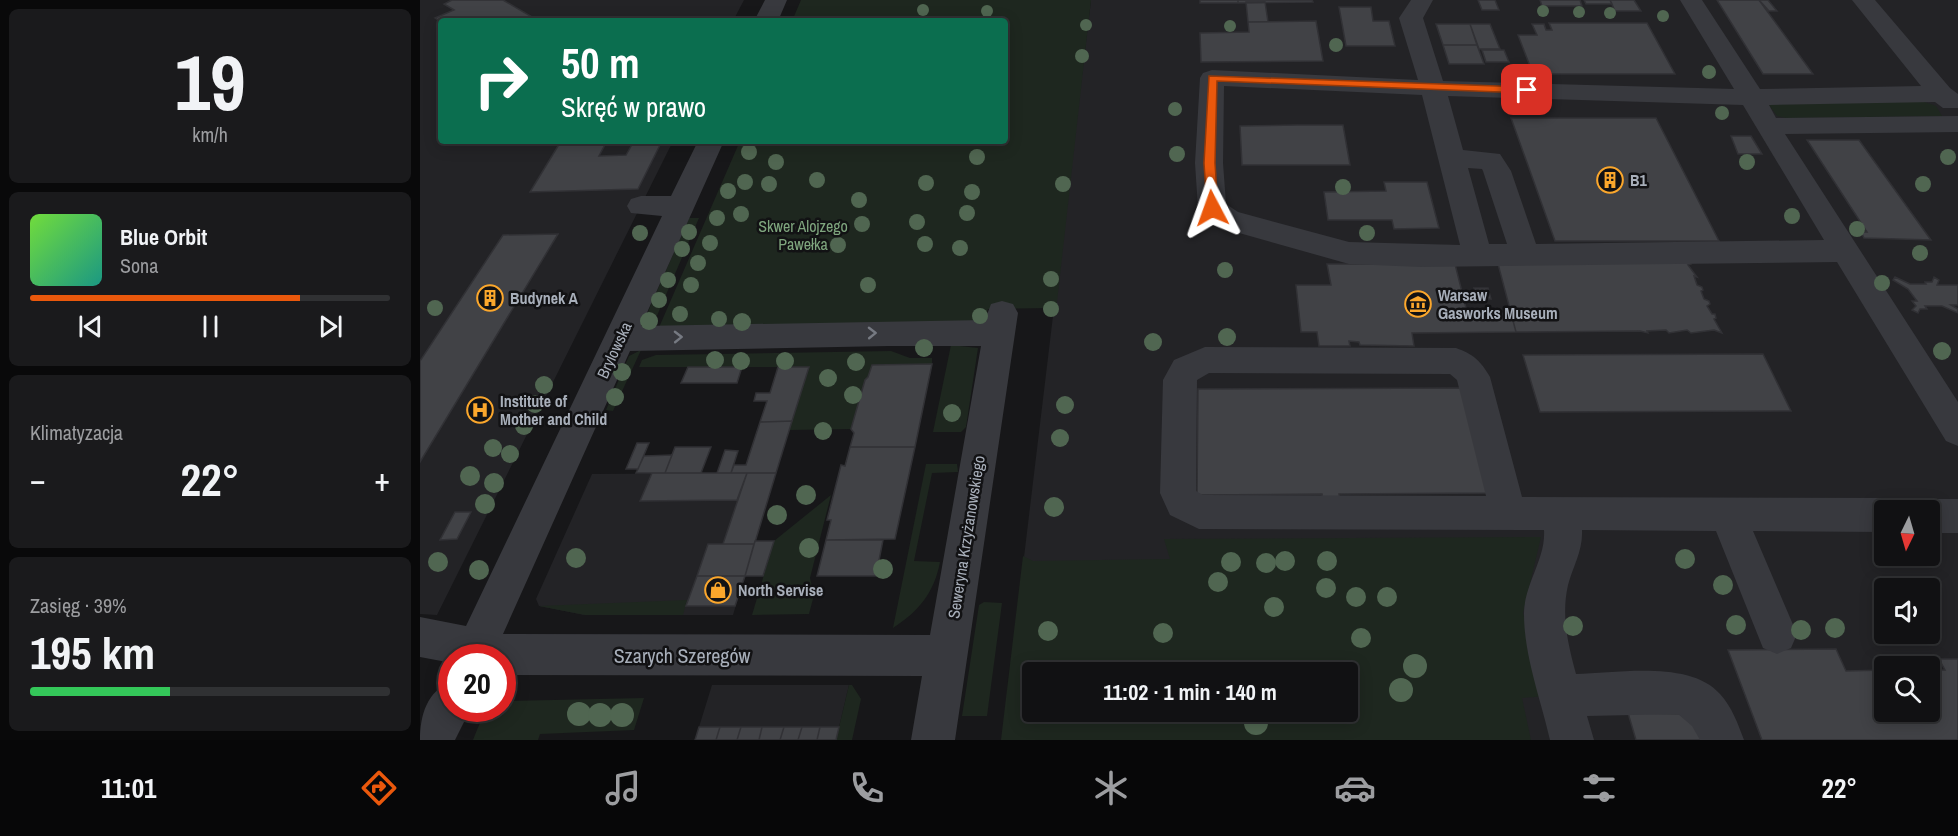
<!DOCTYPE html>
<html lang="pl">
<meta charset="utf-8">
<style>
body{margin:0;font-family:"Archivo Narrow",sans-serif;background:#1a1a1c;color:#f1f3f6;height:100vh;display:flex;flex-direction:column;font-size:22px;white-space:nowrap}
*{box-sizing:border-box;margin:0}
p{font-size:20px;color:#9c9da0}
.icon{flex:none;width:33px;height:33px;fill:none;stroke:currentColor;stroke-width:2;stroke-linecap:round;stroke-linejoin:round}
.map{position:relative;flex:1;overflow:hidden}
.sheet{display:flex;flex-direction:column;gap:9px;padding:9px;background:#09090a;width:420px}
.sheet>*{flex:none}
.banner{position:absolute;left:18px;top:18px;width:570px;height:126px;border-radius:6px;box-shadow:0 3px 15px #0003,0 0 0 2px #303133;background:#0b6e4f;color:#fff;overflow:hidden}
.needle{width:39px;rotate:185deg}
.tools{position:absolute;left:1454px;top:500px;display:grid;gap:12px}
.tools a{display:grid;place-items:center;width:66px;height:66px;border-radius:6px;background:#111113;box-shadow:0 3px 15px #0003,0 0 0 2px #303133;font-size:30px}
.speed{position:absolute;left:18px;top:644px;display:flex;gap:12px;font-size:30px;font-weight:700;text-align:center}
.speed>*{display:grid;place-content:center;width:78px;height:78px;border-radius:50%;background:#111113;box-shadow:0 3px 15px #0003,0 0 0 2px #303133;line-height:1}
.speed .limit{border:9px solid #d22;background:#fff;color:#111}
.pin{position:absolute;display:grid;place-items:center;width:51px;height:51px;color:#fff;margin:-26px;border-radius:12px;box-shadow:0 3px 9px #0006}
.me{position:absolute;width:66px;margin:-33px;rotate:356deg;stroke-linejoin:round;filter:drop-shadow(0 0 4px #0008)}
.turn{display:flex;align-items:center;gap:21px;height:126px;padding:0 24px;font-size:27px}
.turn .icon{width:78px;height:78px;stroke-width:2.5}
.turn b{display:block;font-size:42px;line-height:51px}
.big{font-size:45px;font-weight:700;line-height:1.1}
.sheet .widget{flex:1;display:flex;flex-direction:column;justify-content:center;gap:9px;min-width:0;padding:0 21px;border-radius:9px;background:#1a1a1c}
.sheet .dial{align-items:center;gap:0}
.dial b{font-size:78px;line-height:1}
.song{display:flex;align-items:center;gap:18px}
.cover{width:72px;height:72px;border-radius:9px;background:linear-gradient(135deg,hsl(100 70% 55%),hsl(170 70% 35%))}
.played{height:6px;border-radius:3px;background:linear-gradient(90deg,#ea580c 75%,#303133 75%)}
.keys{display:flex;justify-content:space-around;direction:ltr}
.heat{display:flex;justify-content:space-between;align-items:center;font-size:33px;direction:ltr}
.charge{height:9px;border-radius:4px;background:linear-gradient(90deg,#34c759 39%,#303133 0)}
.trip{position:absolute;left:602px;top:662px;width:336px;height:60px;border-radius:6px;background:#111113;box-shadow:0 3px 15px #0003,0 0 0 2px #303133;font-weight:700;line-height:60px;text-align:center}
.tabs{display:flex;height:96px;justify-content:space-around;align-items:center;background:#070708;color:#9c9da0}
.tabs .icon{width:42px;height:42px}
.tabs .active{color:#ea580c}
.tabs b{font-size:27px;color:#f1f3f6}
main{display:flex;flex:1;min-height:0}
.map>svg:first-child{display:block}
.built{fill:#232326;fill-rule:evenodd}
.green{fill:#1e271f;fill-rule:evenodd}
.building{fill:#414246;stroke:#313135;stroke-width:1.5}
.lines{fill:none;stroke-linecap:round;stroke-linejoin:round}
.minor{fill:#38393e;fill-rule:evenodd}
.tree{fill:#506651}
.oneway{stroke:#767a82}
.route{fill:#ea580c;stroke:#983908;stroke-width:1.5}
.labels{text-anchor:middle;stroke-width:5;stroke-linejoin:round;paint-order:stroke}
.poi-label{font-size:16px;font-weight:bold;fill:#a8afba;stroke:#121214;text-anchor:start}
.park-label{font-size:16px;fill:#7fa67e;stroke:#121214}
.street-label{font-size:16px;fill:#a8afba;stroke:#121214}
.near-street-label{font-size:20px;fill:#a8afba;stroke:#121214}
</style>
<main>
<section class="sheet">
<div class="widget dial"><b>19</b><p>km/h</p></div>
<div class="widget">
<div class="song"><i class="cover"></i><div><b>Blue Orbit</b><p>Sona</p></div></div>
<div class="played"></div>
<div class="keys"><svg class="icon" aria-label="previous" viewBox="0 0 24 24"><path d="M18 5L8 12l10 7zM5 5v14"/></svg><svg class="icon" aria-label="pause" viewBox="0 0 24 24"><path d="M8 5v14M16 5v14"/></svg><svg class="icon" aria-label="next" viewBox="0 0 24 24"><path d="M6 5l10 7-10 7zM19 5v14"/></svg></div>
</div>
<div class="widget"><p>Klimatyzacja</p>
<div class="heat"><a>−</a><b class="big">22°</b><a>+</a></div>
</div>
<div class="widget"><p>Zasięg · 39%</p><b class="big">195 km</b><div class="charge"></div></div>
</section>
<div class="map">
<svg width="1538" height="740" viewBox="0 0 1538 740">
<rect width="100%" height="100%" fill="#171719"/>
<path class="built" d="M0,0H324L313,21H21V141H253L17,615L0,614Z
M671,0H1538V740H582ZM1464,510H1509V555H1464ZM1464,588H1509V633H1464ZM1464,666H1509V711H1464ZM612,672H927V711H612Z
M356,473L313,615H165L119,606L116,599L172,474Z
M292,685H429L416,740H275Z"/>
<path class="green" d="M381,0H671L636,311L632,308L568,309L564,321L237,332L320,141H585V21H372Z
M1502,101L1516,106L1522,116L1366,118L1357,116L1349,105L1353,102Z
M269,218H279L230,332L223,328V323Z
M531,345L558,348L546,427L541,432H513Z
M221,350L193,411L186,410L209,356Z
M471,351L490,358H512V364L452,365L448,377L445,380L431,429L369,430L388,367H219L222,360L236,355Z
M506,464H537L538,472L512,473L494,561L520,562C514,593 499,611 473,628Z
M411,495L390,578L394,595L389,614L332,615L354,541Z
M1121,537L1103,613L1128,696L1102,698L1111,740H581L603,556L613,561L750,559L744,539ZM612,672H927V711H612Z
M267,600L263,615H165L119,606Z
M564,602L582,603L567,716H542L559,605Z
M429,685H432L441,699L432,740H416Z
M224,698L214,730L120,734L118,740H53C60,724 63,708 82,708L83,701Z"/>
<path class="building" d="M32,0H83L119,21L21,22L15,18L34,10L24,4Z
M780,0H818V3H780Z
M818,0H892L893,2L818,3Z
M1058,0H1075L1079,10H1062Z
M1120,0H1160L1162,6H1122Z
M1164,0H1190L1192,4H1166Z
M1190,0H1214L1221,11H1195Z
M1297,0H1339L1393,74H1343Z
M1339,0H1348L1357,11H1349Z
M826,2H845L848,22H828Z
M919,7H951L953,21H969L975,46H926Z
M896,21L903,61L781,62L780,33L829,32L828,22Z
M1129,23H1227L1255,74H1113L1098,35H1117L1112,24H1124L1126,30H1132Z
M1016,24H1050L1057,45H1023Z
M1050,24H1070L1080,49H1059Z
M1023,45H1057L1064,64H1029Z
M1062,50H1084L1089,62H1066Z
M1091,118H1236L1299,241H1135Z
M878,125H923L930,165H822L820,126Z
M1311,136H1331L1342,154H1318Z
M1387,140H1439L1511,240L1444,238L1441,232H1447Z
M141,141H187L179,156L206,155L214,141H242L218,189L110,192Z
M964,182H1007L1019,228L974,229L972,220H908L904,192L966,191Z
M138,234L0,462V361L83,235Z
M1270,261L1271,264L1268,265L1277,277L1274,276L1277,285L1282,287L1283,290L1281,291L1284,299L1289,301L1290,304L1287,306L1292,314H1295L1296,318L1294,319L1302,333L1294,330L1271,333L1267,330L1249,333L1246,330L1227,331L1228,333L1220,331L1096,332L1078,264Z
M907,264H1035L1047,312L1091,313L1096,332L992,333L994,346L940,345L939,342L929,341L930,346H899L897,332H881L876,285H911Z
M1475,277L1490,284H1506L1505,282H1512L1514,277L1519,280L1517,285H1538V305H1531L1538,309V313L1522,306H1505L1507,309H1500L1498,313L1492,310L1496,306L1492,301H1497L1488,289L1473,280Z
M1054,288H1068L1071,299H1058Z
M1343,354L1371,411L1120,412L1103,355Z
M512,364L495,447H430L434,433L431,429L445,380L448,377L452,365Z
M268,367H322L317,383H261Z
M358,367H389L372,421L340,422L347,401H334L336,393H350Z
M1042,388L1070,493L919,494L921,510L904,511L902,494L777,495L778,389Z
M372,421L356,473H311L314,465H326L340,422Z
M217,443H229L218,469H206Z
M255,447H291L281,473H245Z
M430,447H495L475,539L406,540L411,520H407L421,465L425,466Z
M305,450L318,451L311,473H297Z
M252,455L245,473H216L224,456Z
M232,473H327L317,500L220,501Z
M327,473H356L336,539L334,544H303Z
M35,512H51L37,539L20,540Z
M406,540H463L456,576H397Z
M335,541H354L343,576H325Z
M288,544H334L325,576H277Z
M277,576H325L315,606H266Z
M1416,649L1426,671L1464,670V711H1509V670H1525L1519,659H1538V740H1342L1308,650Z
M1208,713L1273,714L1282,740H1216Z
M279,727H300L296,740H275Z
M300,727H321L317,740H296Z
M321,727H342L339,740H317Z
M342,727H364L360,740H339Z
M364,727H382L378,740H360Z
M382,727H400L397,740H378Z
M400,727H419L416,740H397Z"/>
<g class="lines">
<path class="minor" d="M345,0H367L358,21H334Z
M991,0H1013L1003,18L1023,81L1314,89L1260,0H1282L1340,89L1501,86L1432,0H1455L1530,88L1538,94V108H1523L1515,102L1349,105L1356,118L1538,116V132L1365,134L1538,402V446L1526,441L1417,262L1001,267L929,264L798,227L782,215L778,208L775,163L780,78L783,73L792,70L998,80L979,18ZM804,86L1002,95L1040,245L929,242L818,212L806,204L803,163ZM1028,96L1323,105L1404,240L1116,244L1091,171L1080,154L1043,150ZM1048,168L1062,169L1063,171L1087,244H1069Z
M278,141H304L221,326L565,320L571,304L582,301L593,304L598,313L535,740H491L502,676L89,675H82V657H32V663L0,657V617L46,626L242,216L211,213L207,206L211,199L221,196H251ZM469,346H561L510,635L83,634L210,351Z
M785,347L1036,348C1053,354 1061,361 1070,377L1102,497L1464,498L1477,503L1480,510H1464V532L1333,531L1377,634L1371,648L1357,654L1343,648L1296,531L1162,530C1163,551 1153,566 1148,585C1141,616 1148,644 1156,674C1198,673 1270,660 1300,694C1312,707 1318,724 1324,740H1280L1272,726L1258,714L1167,716L1174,740H1130C1121,700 1104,656 1104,614C1104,584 1126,559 1124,530L779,529L750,515L740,493L743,380L754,360ZM789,373L1030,374L1037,380L1066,496L783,495L776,491L777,380Z
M1509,499H1538V533H1509V510H1493L1496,504Z
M32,681V708H51L35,740H0C0,715 7,691 32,681Z"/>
</g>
<g class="tree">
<circle cx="503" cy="10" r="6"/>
<circle cx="567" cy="11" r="6"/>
<circle cx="1123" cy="11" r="6"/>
<circle cx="1159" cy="12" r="6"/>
<circle cx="1190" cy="13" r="6"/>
<circle cx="1243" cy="16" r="6"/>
<circle cx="666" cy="25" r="6"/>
<circle cx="810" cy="26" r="6"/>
<circle cx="916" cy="45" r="7"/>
<circle cx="662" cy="56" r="7"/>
<circle cx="1289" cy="72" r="7"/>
<circle cx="755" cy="109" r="7"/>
<circle cx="1302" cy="113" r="7"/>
<circle cx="329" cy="152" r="8"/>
<circle cx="757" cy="154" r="8"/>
<circle cx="557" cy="157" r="8"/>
<circle cx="1528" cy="157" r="8"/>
<circle cx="356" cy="162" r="8"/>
<circle cx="1327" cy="162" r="8"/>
<circle cx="397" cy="180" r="8"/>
<circle cx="325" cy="182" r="8"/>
<circle cx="506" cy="183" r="8"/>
<circle cx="349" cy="184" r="8"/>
<circle cx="643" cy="184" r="8"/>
<circle cx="1503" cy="184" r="8"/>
<circle cx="923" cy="187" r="8"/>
<circle cx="308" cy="191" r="8"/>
<circle cx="552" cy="192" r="8"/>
<circle cx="439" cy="200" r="8"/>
<circle cx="547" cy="213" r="8"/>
<circle cx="321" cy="214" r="8"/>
<circle cx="1372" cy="216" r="8"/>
<circle cx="297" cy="218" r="8"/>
<circle cx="497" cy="222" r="8"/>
<circle cx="442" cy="224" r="8"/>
<circle cx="1437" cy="229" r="8"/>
<circle cx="269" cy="232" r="8"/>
<circle cx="220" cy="233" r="8"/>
<circle cx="947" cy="233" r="8"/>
<circle cx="290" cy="243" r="8"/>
<circle cx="505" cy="244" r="8"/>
<circle cx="418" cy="245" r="8"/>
<circle cx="540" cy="248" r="8"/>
<circle cx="262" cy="249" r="8"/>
<circle cx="1500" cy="253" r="8"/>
<circle cx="278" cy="263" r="8"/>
<circle cx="805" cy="270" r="8"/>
<circle cx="631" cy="279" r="8"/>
<circle cx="248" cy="280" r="8"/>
<circle cx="1462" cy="283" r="8"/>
<circle cx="271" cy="285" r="8"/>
<circle cx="448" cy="285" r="8"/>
<circle cx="239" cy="300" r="8"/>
<circle cx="15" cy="308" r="8"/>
<circle cx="631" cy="309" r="8"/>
<circle cx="260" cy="314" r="8"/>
<circle cx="560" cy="316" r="8"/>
<circle cx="299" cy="319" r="8"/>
<circle cx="229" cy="321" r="9"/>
<circle cx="322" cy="322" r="9"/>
<circle cx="807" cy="337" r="9"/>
<circle cx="733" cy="342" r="9"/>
<circle cx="504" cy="348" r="9"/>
<circle cx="1522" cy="351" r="9"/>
<circle cx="295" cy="360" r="9"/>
<circle cx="321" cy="361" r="9"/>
<circle cx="365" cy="361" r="9"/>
<circle cx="436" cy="362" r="9"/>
<circle cx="202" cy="372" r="9"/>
<circle cx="408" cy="378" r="9"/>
<circle cx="124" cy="385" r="9"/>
<circle cx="433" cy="395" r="9"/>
<circle cx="195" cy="397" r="9"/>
<circle cx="115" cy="404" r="9"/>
<circle cx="645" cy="405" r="9"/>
<circle cx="532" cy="413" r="9"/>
<circle cx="104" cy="426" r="9"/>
<circle cx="403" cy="431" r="9"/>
<circle cx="640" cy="438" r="9"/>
<circle cx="73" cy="448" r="9"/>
<circle cx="90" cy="454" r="9"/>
<circle cx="50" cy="476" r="10"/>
<circle cx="74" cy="483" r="10"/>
<circle cx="386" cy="495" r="10"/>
<circle cx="65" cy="504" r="10"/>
<circle cx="634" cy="507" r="10"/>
<circle cx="357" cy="515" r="10"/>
<circle cx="389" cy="548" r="10"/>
<circle cx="156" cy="558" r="10"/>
<circle cx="1265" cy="559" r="10"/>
<circle cx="865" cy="561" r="10"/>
<circle cx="907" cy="561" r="10"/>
<circle cx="18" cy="562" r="10"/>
<circle cx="811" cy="562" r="10"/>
<circle cx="846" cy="563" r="10"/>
<circle cx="463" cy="569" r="10"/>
<circle cx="59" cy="570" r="10"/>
<circle cx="798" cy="582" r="10"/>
<circle cx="1303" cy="585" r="10"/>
<circle cx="906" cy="588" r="10"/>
<circle cx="936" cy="597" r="10"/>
<circle cx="967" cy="597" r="10"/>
<circle cx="854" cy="607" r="10"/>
<circle cx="1316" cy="625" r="10"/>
<circle cx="1153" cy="626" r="10"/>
<circle cx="1415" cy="628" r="10"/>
<circle cx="1381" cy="630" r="10"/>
<circle cx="628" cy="631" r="10"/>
<circle cx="743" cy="633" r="10"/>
<circle cx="941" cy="638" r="10"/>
<circle cx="995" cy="666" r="12"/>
<circle cx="981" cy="690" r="12"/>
<circle cx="159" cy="714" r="12"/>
<circle cx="180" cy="715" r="12"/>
<circle cx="202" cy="715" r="12"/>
<circle cx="836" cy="723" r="12"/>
</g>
<defs><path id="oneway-chevron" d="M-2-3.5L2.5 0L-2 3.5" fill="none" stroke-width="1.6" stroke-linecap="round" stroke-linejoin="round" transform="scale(1.5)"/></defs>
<g class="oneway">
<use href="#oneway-chevron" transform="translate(452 333) rotate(-1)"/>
<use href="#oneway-chevron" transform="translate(258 337) rotate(-1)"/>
</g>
<path class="route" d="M789,76L1107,87L1113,90L1107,93L797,81L795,163L798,208L792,212L787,208L784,163Z"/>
<defs>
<g id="building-ring" transform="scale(1.35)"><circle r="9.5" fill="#121214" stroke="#fba72c" stroke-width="1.5"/><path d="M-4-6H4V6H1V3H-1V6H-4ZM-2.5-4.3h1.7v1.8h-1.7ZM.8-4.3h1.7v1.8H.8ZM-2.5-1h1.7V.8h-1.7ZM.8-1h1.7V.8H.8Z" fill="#fba72c"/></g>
<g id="museum-ring" transform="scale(1.35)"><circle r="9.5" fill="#121214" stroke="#fba72c" stroke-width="1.5"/><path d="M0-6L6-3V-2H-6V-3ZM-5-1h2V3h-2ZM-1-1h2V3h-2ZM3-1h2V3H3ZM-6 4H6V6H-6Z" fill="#fba72c"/></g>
<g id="hospital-ring" transform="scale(1.35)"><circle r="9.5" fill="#121214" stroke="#fba72c" stroke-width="1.5"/><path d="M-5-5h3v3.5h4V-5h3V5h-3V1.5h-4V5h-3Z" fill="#fba72c"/></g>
<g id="shop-ring" transform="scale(1.35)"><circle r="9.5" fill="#121214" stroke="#fba72c" stroke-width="1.5"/><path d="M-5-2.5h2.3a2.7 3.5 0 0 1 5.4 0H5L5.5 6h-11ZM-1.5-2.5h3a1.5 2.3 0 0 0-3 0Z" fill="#fba72c"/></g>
</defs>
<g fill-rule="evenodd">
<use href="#building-ring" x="1190" y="180"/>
<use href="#building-ring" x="70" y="298"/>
<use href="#museum-ring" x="998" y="304"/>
<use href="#hospital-ring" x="60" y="410"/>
<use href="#shop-ring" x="298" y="590"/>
</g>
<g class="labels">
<g class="poi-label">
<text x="1210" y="186">B1</text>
<text x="1018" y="301">Warsaw<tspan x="1018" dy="18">Gasworks Museum</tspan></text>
<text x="90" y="304">Budynek A</text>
<text x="80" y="407">Institute of<tspan x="80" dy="18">Mother and Child</tspan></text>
<text x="318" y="596">North Servise</text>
</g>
<g class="park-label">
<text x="383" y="232">Skwer Alojzego<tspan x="383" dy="18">Pawełka</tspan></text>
</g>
<g class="street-label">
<text transform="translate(194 350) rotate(-65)" y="6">Brylowska</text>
<text transform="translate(546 537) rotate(-81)" y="6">Seweryna Krzyżanowskiego</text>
</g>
<g class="near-street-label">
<text x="262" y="663">Szarych Szeregów</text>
</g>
</g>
</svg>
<div class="tools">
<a><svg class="needle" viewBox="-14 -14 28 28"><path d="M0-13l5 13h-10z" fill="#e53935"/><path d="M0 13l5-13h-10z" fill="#9c9da0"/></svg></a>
<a><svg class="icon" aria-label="sound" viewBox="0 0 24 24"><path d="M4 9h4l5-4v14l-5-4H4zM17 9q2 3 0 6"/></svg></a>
<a><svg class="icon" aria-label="search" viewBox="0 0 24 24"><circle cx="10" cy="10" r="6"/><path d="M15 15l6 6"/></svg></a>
</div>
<div class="speed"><div class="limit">20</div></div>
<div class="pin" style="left:1107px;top:90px;background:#d93025"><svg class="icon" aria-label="arrive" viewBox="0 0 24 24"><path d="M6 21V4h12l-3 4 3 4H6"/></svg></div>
<svg class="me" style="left:792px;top:208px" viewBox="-20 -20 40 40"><path d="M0-17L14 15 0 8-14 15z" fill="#ea580c" stroke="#fff" stroke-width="4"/></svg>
<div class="trip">11:02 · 1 min · 140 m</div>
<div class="banner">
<div class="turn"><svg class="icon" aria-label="right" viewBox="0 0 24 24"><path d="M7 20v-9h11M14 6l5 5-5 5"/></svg><div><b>50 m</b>Skręć w prawo</div></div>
</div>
</div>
</main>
<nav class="tabs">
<b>11:01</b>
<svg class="icon active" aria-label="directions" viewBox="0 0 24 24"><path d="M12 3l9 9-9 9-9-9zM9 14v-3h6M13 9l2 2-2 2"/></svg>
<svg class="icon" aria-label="music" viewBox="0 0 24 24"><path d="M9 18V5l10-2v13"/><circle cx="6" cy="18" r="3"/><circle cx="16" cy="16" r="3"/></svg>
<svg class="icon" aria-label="phone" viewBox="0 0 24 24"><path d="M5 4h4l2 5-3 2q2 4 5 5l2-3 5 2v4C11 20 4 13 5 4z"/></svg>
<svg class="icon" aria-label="climate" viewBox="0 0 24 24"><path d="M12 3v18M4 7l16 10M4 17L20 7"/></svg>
<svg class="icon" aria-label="car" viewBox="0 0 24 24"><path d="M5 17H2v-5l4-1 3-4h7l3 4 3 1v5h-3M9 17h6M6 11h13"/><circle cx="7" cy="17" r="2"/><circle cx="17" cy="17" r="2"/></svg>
<svg class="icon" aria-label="filters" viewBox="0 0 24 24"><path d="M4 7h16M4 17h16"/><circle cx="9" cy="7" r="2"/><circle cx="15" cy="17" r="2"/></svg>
<b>22°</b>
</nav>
